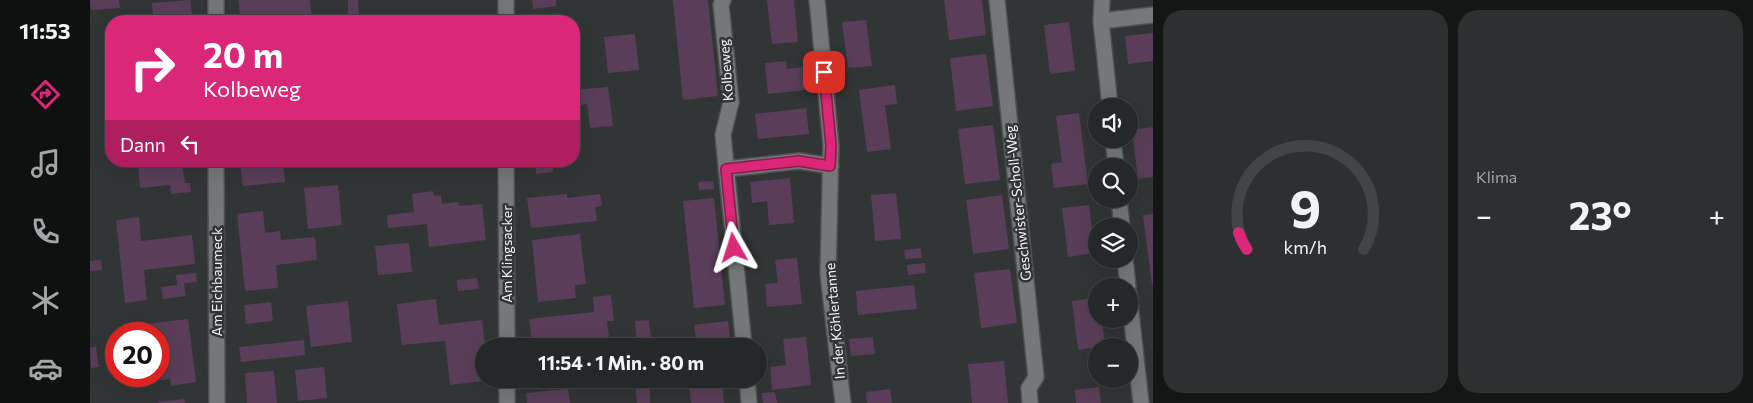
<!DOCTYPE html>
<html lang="de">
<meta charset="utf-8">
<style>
body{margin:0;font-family:Commissioner,sans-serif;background:#2d3030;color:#f1f3f6;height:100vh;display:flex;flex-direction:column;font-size:19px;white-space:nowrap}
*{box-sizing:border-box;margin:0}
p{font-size:16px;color:#a3a6a8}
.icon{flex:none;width:28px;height:28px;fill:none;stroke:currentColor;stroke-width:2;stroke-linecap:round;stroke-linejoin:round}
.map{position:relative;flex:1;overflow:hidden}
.panel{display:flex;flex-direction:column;gap:10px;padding:10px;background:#141616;width:600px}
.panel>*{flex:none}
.banner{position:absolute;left:15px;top:15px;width:475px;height:152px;border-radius:20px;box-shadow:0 5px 20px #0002,0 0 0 1px #424445;background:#db2777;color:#fff;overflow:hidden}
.buttons{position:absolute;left:998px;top:98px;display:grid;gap:10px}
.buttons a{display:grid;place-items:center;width:50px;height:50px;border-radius:50%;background:#252828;box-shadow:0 5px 20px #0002,0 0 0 1px #424445;font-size:25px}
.speed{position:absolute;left:15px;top:322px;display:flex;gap:10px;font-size:25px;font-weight:700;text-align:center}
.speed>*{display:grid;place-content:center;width:65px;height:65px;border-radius:50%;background:#252828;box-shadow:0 5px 20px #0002,0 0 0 1px #424445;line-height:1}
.speed .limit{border:8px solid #d22;background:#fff;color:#111}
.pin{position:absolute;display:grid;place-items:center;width:42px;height:42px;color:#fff;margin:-21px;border-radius:10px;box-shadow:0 2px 8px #0006}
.me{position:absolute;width:55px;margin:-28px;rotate:354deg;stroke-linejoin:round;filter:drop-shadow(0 0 4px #0008)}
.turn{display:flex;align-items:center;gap:18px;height:105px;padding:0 15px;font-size:22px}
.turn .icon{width:65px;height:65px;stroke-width:2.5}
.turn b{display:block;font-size:35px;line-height:42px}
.then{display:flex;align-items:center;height:48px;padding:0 15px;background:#0003;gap:10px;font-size:19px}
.big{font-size:38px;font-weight:700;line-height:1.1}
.panel .widget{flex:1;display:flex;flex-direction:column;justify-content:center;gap:8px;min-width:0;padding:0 18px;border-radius:20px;background:#2d3030}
.panel .dial{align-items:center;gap:0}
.dial svg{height:130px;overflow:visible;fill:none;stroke:#424445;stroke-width:7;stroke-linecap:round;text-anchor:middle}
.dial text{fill:#f1f3f6;stroke:none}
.heat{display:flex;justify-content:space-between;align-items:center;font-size:28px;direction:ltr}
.panel .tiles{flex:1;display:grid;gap:10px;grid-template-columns:repeat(2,1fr)}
.trip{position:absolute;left:385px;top:338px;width:292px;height:50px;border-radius:25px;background:#252828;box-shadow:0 5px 20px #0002,0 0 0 1px #424445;font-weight:700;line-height:50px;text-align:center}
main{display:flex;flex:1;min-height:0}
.menu{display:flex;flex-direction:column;width:90px;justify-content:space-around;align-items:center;background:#0f1010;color:#a3a6a8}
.menu .icon{width:35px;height:35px}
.menu .active{color:#db2777}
.menu b{font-size:22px;color:#f1f3f6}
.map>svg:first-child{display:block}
.building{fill:#5a3e59}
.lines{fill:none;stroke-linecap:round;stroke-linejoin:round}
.minor-casing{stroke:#4d5151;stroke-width:18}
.minor{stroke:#747878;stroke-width:15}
.route-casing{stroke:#8e194d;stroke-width:12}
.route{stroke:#db2777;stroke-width:9}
.labels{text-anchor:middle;stroke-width:5;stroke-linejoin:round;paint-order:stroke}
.street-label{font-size:14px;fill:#f1f4f4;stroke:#313535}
</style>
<main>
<nav class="menu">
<b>11:53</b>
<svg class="icon active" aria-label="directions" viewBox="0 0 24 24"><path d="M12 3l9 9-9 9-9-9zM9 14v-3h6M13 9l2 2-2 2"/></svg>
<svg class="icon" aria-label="music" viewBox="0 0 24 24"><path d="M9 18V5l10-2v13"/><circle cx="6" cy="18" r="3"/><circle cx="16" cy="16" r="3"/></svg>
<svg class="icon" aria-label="phone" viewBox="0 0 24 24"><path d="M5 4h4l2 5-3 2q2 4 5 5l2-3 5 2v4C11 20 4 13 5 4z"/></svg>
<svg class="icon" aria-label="climate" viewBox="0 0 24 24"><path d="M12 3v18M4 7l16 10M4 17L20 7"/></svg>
<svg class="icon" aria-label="car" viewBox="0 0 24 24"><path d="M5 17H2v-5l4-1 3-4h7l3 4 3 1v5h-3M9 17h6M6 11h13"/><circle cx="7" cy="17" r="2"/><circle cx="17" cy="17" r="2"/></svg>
</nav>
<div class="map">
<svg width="1063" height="403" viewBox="0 0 1063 403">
<rect width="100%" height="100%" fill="#313535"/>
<path class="building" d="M0,0H29L30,8L1,10Z
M100,0L103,21H34V20L63,17L62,3Z
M148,0H220L222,21H198V18L175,21H151Z
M258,0H268L269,15H258Z
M442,0H466V6L443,9Z
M583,0H618L628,96L593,100Z
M677,0H704L708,42L682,44Z
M854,0H892L896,35L859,40Z
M469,13L470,21H450L449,15Z
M776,20L782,66L758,68L752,22Z
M979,22L985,71L960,74L954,25Z
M1063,33V61L1038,64L1035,36Z
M545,34L549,70L518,73L514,37Z
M896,54L903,106L866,111L860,58Z
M696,61L697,69L713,67L715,90L678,94L675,63Z
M805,85L807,104L795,105L801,149L777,152L769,90Z
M518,87L523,126L500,128L497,104L484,106V90Z
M716,108L719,134L668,139L665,114Z
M989,113L998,184L964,188L961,164L972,162L966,116Z
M903,125L910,180L875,184L868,129Z
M1063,127V177L1048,179L1042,130Z
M150,161H193L195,182L153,186Z
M445,161H462L463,172L446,174Z
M92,162L95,183H100L101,192L81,194L80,185L50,188L48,167Z
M700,178L704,223L679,225L677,201L662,203L660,182Z
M623,181L624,189L609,190L608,182Z
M248,185L252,225L218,229L214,188Z
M343,191L344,196L351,195L352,204L368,202L369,206L392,204L396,240L339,247L337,224L298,228L297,215L324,212L322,194Z
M806,193L811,239L785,241L781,195Z
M477,194V198L510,194L512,206L505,207L507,221L441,228L437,198Z
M912,195L919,249L883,254L876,200Z
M624,198L635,305L604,308L593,201Z
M999,205L1005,253L978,257L972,208Z
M173,211L175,233L190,231L191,240L225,237L227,260L186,265L188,288L155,291L147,214Z
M1063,214V285H1062L1053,215Z
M49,217L51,241L102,235L105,264L54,270L57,300L35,303L26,220Z
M490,234L496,284L485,285L486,298L448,302L442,240Z
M319,243L322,272L288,275L285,246Z
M831,248L832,258L815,259L814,250Z
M707,258L712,304L677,307L675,284L688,283L685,260Z
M11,260L12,270L0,271V261Z
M835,263L836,273L818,275L817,265Z
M920,269L927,323L891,328L884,273Z
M106,273L107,282L94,283L96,296L73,299L71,287L87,285L86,275Z
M387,278L389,289L368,291L367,280Z
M824,285L827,309L768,315L766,291Z
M521,295L524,321H517L520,346H479L478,343L464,344V346H442L439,319L504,312L503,297Z
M1006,298V319H1012L1015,346L988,350L982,301Z
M346,299L349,325L392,320L395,346H394V379L402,380L360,385L355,341L312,345L307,304Z
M258,301L262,342L221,347L216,306Z
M181,302L183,321L156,324L154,305Z
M98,319L106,382L81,386L80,379L63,381V376H69V334H57L56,324Z
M559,320L562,346H547L545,321Z
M638,321L641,346H607L604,325Z
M716,337L721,385L682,390L680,367L696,365L693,339Z
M783,337L785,354L761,356L759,339Z
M214,340L215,355L151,362L149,347Z
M6,347L9,367L1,368L0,348Z
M914,361L918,403H882L878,364Z
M234,367L237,398L208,401L205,370Z
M184,371L187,403H157L155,373Z
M610,379H632L634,403H601L599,382L610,380Z
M560,381V403H547L545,384Z
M1009,387L1011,403H986L985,390Z
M478,389L480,403H437L436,393Z
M800,389L802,403H777L776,392Z
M685,392L687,403H673L672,393Z
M94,399L95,403H68V402Z"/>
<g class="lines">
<g class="minor-casing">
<path id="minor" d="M126,0V21
M416,0V21
M633,0L631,5L641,102L633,135L654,346
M727,0L741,145L738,274L753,403
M907,0L946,377L939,388L940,403
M1012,0L1011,21L1020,106
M1011,21L1063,15
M1023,139L1026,166
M126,161L127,403
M416,161L417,346
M636,169L709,161L741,166
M1029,199L1032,226
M1035,259L1038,286
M1039,294L1051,403
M417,379V403
M657,379L659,403"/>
</g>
<use href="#minor" class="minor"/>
</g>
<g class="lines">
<g class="route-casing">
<path id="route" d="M644,248L636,169L709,161L740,166L741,145L734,72"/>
</g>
<use href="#route" class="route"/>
</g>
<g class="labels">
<g class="street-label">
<text transform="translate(636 70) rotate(-94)" y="5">Kolbeweg</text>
<text transform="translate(928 203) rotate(-96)" y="5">Geschwister-Scholl-Weg</text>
<text transform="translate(417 254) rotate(-90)" y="5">Am Klingsacker</text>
<text transform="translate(127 282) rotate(-90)" y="5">Am Eichbaumeck</text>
<text transform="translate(745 321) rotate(-95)" y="5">In der Köhlertanne</text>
</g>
</g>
</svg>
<div class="buttons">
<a><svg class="icon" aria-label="sound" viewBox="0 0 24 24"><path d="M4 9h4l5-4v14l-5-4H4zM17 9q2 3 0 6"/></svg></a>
<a><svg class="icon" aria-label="search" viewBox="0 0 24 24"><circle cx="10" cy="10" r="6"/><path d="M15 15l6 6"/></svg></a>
<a><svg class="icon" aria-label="layers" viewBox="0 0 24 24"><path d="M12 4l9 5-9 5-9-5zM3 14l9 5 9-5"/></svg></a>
<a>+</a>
<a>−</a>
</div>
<div class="speed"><div class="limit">20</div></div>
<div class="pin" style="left:734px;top:72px;background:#d93025"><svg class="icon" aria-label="arrive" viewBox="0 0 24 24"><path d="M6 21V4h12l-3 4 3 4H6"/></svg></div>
<svg class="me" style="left:644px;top:248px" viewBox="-20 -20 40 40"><path d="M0-17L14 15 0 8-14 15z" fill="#db2777" stroke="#fff" stroke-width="4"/></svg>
<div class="trip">11:54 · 1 Min. · 80 m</div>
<div class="banner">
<div class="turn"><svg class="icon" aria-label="right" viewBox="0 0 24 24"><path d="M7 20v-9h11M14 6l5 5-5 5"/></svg><div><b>20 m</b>Kolbeweg</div></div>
<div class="then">Dann<svg class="icon" aria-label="left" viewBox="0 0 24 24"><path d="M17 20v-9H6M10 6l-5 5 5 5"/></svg></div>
</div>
</div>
<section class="panel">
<div class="tiles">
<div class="widget dial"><svg viewBox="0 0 100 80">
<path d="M14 69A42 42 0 1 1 86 69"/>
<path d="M14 69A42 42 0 0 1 9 59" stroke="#db2777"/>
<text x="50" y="56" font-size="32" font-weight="700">9</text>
<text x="50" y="72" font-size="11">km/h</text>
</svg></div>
<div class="widget"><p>Klima</p>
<div class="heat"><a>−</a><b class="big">23°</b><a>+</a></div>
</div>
</div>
</section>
</main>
